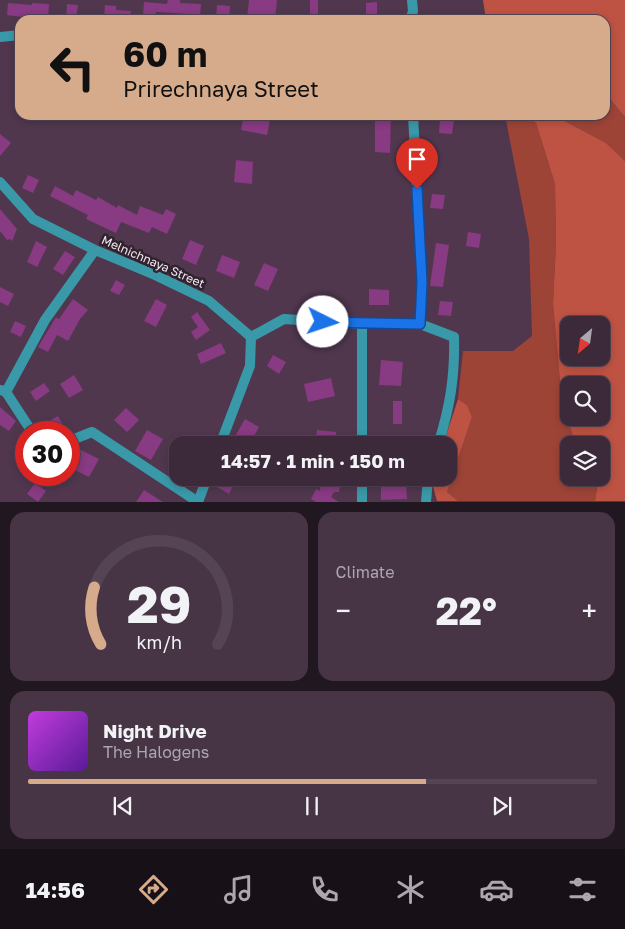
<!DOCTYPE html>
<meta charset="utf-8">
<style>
body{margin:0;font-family:"Golos Text",sans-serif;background:#473545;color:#f1f3f6;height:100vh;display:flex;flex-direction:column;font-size:19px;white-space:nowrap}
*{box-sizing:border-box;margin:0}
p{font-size:16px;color:#aca6af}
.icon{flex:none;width:28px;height:28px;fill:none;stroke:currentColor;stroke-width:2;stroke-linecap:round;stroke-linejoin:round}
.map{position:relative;height:502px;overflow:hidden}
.drawer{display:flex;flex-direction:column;gap:10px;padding:10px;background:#211720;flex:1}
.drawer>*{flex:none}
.hud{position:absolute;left:15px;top:15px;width:595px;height:105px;border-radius:15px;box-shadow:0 2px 8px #0003,0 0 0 1px #554554;background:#d6ab8b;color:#111;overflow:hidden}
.needle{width:32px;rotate:209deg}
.controls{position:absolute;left:560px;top:316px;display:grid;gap:10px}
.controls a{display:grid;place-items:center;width:50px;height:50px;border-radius:10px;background:#3c293a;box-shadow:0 2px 8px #0003,0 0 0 1px #554554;font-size:25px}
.speed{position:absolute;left:15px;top:421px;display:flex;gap:10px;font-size:25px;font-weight:700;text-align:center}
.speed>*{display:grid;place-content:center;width:65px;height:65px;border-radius:50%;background:#3c293a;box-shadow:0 2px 8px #0003,0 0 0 1px #554554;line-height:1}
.speed .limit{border:8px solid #d22;background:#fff;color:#111}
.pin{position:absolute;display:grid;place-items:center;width:42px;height:42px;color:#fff;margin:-51px -21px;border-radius:50% 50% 50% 0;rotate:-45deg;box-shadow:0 0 5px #0007}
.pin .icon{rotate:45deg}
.me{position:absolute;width:55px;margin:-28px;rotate:94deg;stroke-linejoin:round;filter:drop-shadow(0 0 4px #0008)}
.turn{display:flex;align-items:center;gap:18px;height:105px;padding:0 25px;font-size:22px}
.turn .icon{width:65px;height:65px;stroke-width:2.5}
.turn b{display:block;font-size:35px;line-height:42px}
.big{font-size:38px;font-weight:700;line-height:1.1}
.drawer .tile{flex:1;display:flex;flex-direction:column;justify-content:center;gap:8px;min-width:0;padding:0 18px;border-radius:15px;background:#473545}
.drawer .dial{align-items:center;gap:0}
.dial svg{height:130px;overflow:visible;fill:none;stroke:#554554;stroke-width:7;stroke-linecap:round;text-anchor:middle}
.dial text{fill:#f1f3f6;stroke:none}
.song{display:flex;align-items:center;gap:15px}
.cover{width:60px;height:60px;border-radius:8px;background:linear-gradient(135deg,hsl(290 70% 55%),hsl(270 70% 35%))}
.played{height:5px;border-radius:2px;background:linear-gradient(90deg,#d6ab8b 70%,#554554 70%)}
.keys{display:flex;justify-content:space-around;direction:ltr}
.heat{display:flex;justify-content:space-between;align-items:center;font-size:28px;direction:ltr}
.drawer .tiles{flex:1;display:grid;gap:10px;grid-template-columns:1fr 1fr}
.tile:last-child{grid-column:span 2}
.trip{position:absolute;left:169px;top:436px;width:288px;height:50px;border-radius:15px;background:#3c293a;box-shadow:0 2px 8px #0003,0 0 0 1px #554554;font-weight:700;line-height:50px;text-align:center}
.menu{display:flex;height:80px;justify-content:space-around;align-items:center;background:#181017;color:#aca6af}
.menu .icon{width:35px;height:35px}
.menu .selected{color:#d6ab8b}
.menu b{font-size:22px;color:#f1f3f6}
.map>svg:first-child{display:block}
.green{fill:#9d4437}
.forest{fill:#be5343;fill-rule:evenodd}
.building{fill:#883a82}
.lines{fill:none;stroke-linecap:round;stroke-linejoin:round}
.minor{stroke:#3999a8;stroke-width:10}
.tertiary{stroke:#3999a8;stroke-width:10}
.route-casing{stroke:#114b97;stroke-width:12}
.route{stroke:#1a73e8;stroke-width:9}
.labels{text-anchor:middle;stroke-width:5;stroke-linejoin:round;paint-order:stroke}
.street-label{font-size:12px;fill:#f7e6f4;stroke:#2f232d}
</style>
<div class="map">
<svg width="625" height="502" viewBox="0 0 625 502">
<rect width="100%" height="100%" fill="#50374e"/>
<path class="green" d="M605,93L625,117V161L606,143L561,119L562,115H605Z
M505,115H525L536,123L555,184L556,243L553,304L562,403L576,445H569V478H595L598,482L595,501H458L447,492L472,417L467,405L458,399L463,351H513L532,336L529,239Z"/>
<path class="forest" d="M483,0H625V117L605,93V20H486Z
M525,115H562L561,119L606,143L625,161V501H595L598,482L595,478H601V445H576L562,403L553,304L556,243L555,184L536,123ZM569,325H601V358H569ZM569,385H601V418H569Z
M458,399L467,405L472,417L447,492L458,501H437L432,483L434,478H448V445H443Z"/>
<path class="building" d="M168,0H180V3L201,4L200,18L188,17V14L156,12L155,17L143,16L144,2L167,4Z
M249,0H277L275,20L247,18Z
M310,0H318V18H310Z
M377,2V15H366V3Z
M8,3L32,5V3L49,4L48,20H31V18L7,15Z
M67,4L78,5L76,20H66Z
M105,5L116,6V10L131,11L130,20L104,17Z
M217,5L230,6L229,20L216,19Z
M244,115H271L267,135L241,130Z
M375,115H391L390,153L375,152Z
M440,119L454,120L452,134L439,133Z
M0,134L11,143L0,156Z
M236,160L253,162L252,184L234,182Z
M28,175L39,180L33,193L22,188Z
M55,186L73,196L76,190L96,200L98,197L117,208L118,205L137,215L140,206L163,215L166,209L176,214L167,234L152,227L149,233L121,222L116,233L86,219L88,215L50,196Z
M432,194L445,195L443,209L430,208Z
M0,209L17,229L12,241L10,239L7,240L0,231Z
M468,232L481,234L479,248L466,246Z
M190,240L204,246L196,265L182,259Z
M36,241L47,247L37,267L27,262Z
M436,243L449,245L443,287L430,286Z
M65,251L75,257L63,275L53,269Z
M222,255L240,262L234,278L216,271Z
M264,263L278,269L268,291L254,285Z
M116,280L125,285L119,295L110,291Z
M0,287L14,294L8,306L0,302Z
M369,289L389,290V305H369Z
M73,299L88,310L80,319L68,341L57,335L48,352L38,347L56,317L59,319Z
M156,299L167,305L156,327L144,321Z
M440,301L453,302L451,316L438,315Z
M197,312L210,330L196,340L191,332L198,327L191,317Z
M15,321L26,326L21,337L10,332Z
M221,343L226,353L201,364L197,354Z
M273,355L286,362L279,374L267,366Z
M381,360L403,362L401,386L379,385Z
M74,375L83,390L69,398L60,384Z
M331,378L335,396L308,402L304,384Z
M44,383L50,391L36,401L30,392Z
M393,401H402V424H393Z
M0,407L16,421L9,431L0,425Z
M126,408L139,420L127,432L114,420Z
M58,416L65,429L55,432L49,421Z
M245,419L259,427L249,445H230Z
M147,430L163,439L151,460L135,451Z
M317,430L336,432L335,445H315Z
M77,448L99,459L89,477L69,467Z
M321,478H341L339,492H334L331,497L339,502H316L311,499L316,489L320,491Z
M221,479L233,486L229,494L217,487Z
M35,483L46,491L38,502L27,494Z
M406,483L407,499L381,500V484Z
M144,490L163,502H136Z"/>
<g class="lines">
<path class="minor" d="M413,115L422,282L420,324
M0,182L33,219L95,250L155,275L209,301L251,337L250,366L220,445
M362,324V445
M251,337L284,319L362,324H420L454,337C455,377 450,407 438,445
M1,390L6,392L32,432
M6,392L45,320L95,250
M69,441L92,432L198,502
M362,478V502
M198,502L207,478
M426,502L428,478"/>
<path class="tertiary" d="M410,20L413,11L412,0
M0,37L20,35"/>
</g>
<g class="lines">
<g class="route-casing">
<path id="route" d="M323,322L420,324L422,282L417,189"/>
</g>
<use href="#route" class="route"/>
</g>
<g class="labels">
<g class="street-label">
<text transform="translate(153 262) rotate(24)" y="4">Melnichnaya Street</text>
</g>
</g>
</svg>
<div class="controls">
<a><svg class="needle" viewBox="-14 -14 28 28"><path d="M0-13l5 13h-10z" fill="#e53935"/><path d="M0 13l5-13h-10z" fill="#aca6af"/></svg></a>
<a><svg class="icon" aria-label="search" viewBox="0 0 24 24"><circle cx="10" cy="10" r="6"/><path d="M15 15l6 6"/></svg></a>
<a><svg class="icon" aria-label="layers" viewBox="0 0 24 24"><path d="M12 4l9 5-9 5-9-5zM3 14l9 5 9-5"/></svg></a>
</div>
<div class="speed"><div class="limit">30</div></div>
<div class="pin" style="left:417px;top:189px;background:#d93025"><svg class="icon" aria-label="arrive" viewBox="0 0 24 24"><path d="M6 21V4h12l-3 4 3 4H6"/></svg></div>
<svg class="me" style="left:323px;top:322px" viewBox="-20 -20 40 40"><circle r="19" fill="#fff"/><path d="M0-13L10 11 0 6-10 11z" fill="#1a73e8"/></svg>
<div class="trip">14:57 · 1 min · 150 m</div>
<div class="hud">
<div class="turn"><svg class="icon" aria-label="left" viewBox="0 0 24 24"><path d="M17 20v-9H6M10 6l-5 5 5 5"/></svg><div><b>60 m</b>Prirechnaya Street</div></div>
</div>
</div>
<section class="drawer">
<div class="tiles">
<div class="tile dial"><svg viewBox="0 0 100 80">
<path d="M14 69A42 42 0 1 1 86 69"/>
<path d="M14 69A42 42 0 0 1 10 34" stroke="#d6ab8b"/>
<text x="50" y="56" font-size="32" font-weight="700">29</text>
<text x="50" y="72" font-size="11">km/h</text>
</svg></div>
<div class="tile"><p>Climate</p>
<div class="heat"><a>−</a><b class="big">22°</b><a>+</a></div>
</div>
<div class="tile">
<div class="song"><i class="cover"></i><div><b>Night Drive</b><p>The Halogens</p></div></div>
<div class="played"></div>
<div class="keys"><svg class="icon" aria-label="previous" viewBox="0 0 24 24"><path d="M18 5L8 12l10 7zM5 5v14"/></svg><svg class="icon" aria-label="pause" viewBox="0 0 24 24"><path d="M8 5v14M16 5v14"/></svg><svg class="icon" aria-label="next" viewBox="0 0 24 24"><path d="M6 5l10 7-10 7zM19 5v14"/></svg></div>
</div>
</div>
</section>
<nav class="menu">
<b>14:56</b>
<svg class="icon selected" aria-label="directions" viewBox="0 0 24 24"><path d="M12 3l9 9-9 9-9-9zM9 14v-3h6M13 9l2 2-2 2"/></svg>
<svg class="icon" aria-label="music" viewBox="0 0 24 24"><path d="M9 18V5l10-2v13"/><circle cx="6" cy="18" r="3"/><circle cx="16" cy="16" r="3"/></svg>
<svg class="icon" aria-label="phone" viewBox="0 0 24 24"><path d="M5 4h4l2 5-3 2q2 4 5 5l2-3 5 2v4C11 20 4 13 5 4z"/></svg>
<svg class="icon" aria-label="climate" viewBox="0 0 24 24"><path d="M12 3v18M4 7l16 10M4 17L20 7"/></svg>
<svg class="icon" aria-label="car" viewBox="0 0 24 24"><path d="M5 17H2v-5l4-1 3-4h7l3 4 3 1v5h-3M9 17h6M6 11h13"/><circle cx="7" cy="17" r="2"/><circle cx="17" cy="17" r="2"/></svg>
<svg class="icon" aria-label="filters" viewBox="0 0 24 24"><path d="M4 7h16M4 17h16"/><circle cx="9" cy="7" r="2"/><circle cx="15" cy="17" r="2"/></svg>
</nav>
